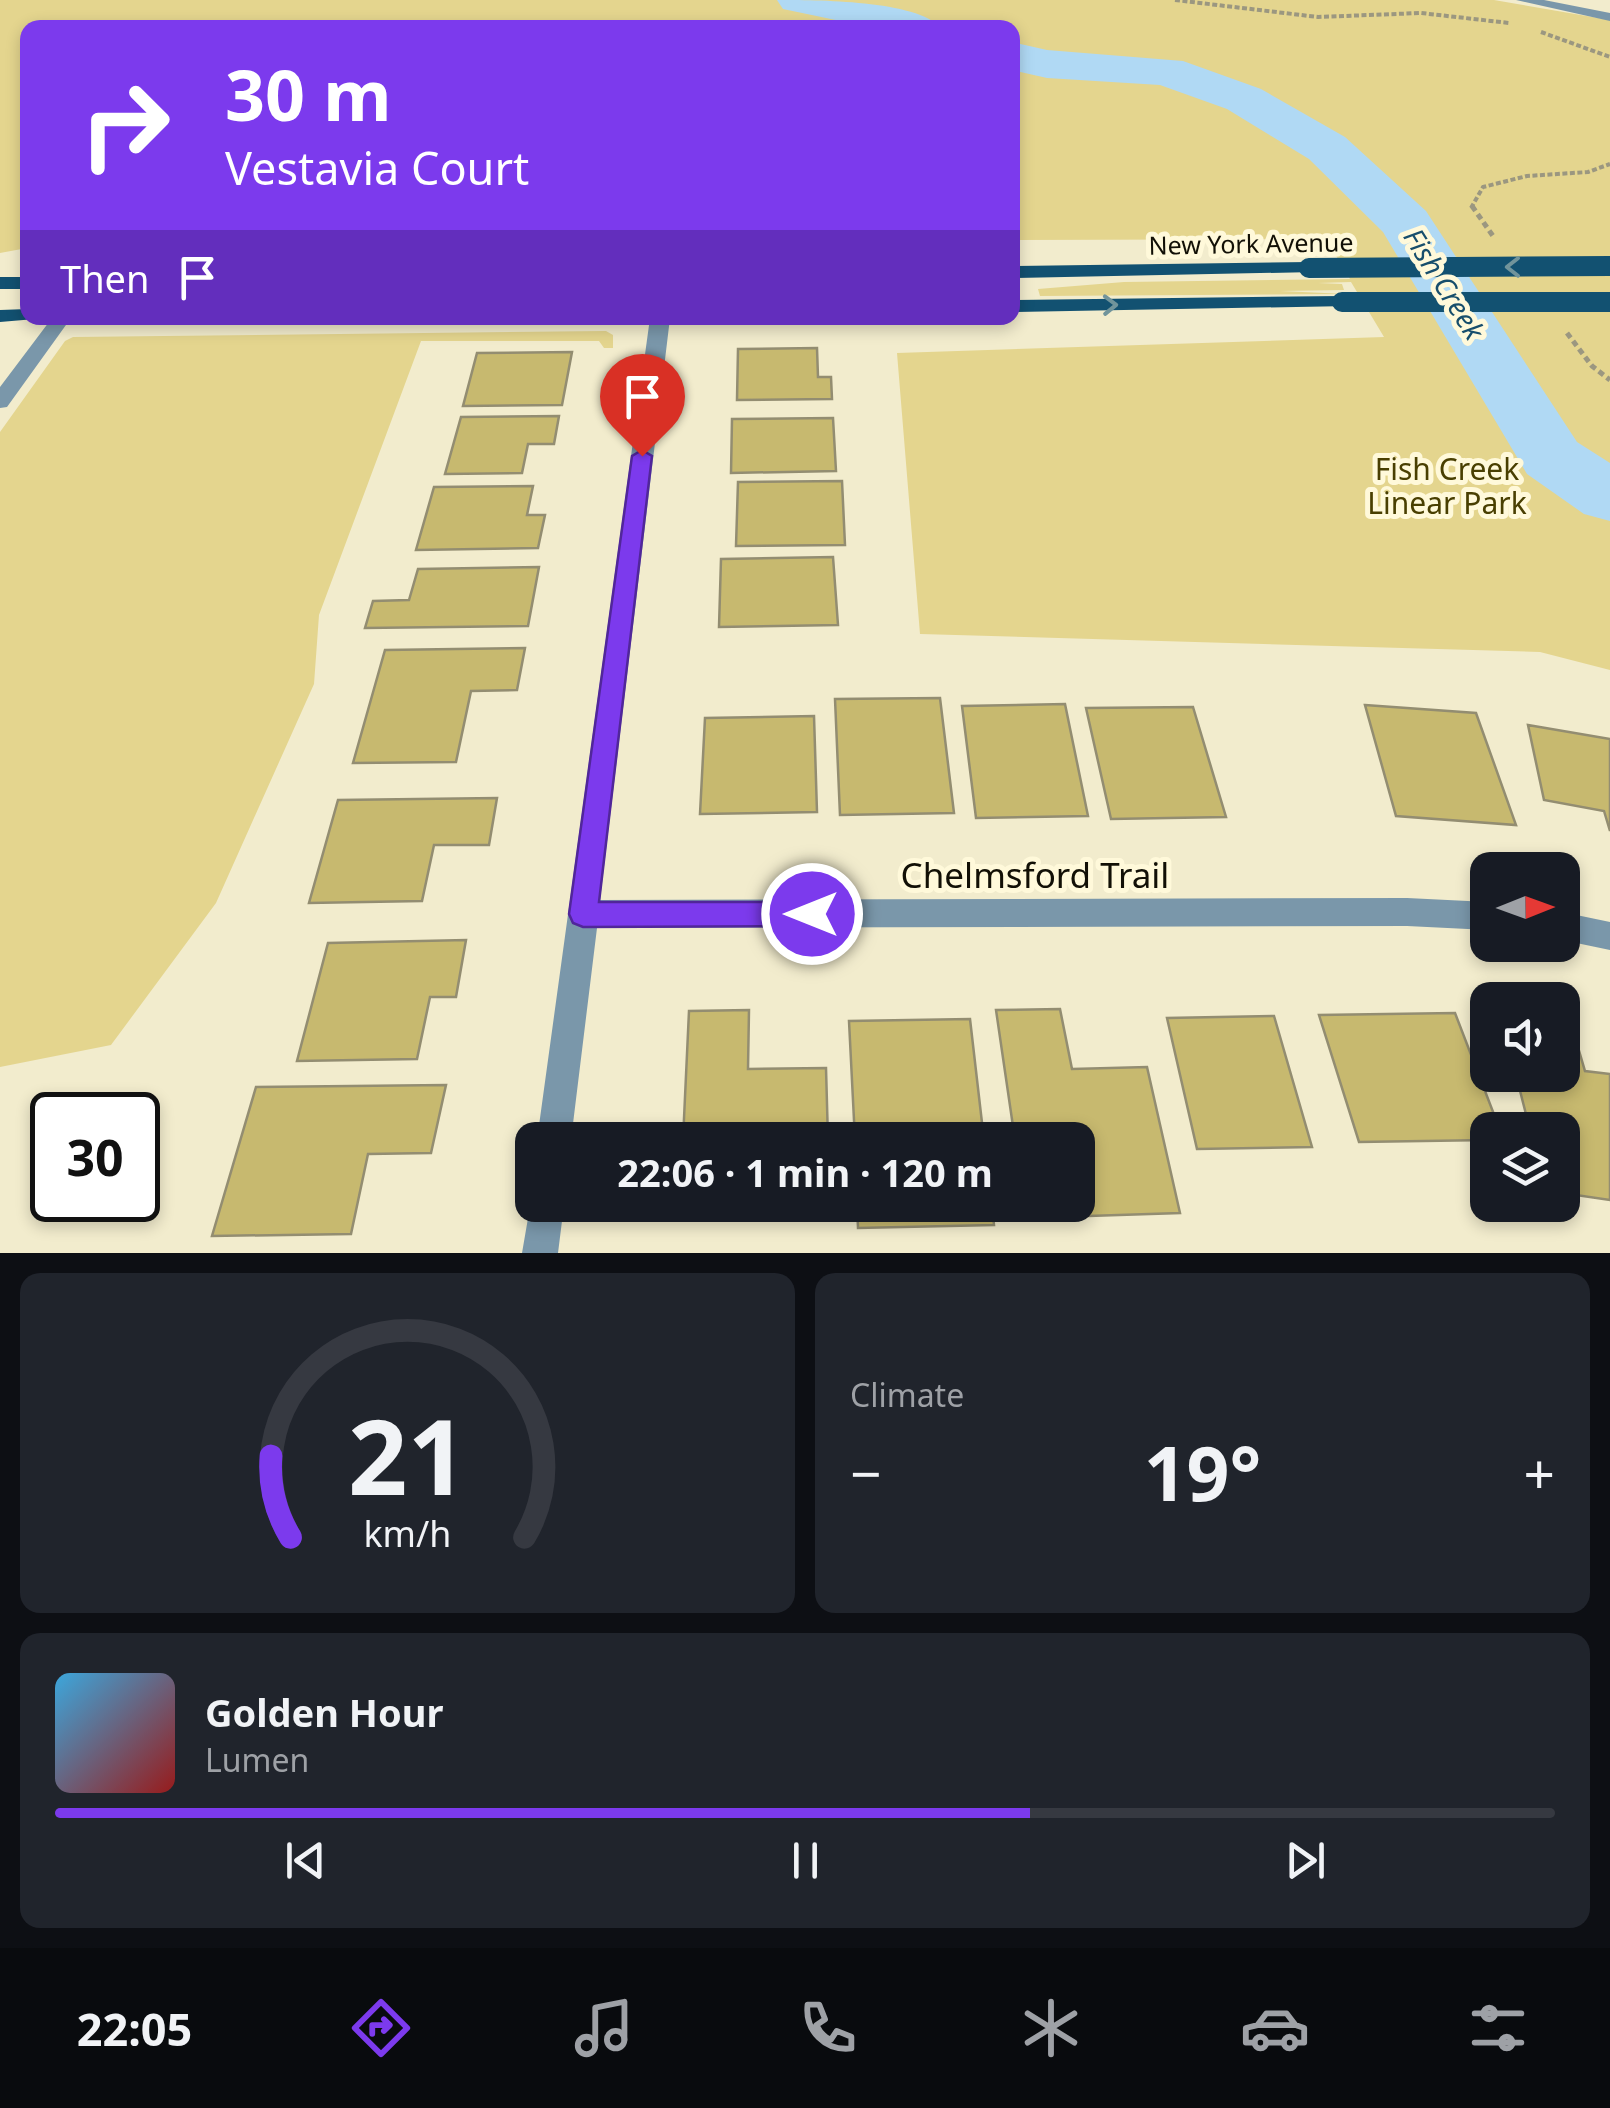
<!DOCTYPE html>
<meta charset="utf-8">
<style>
body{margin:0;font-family:"Noto Sans",sans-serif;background:#20242c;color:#f1f3f6;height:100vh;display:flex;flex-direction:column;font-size:38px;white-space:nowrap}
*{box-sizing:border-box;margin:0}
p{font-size:32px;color:#9ea1a6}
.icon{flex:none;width:55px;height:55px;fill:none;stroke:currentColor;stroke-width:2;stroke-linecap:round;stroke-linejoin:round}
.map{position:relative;height:1253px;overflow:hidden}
.panel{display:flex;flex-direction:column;gap:20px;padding:20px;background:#0d0f14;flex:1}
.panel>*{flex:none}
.guide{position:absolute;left:20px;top:20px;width:1000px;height:305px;border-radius:20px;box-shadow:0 5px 15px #0003;background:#7c3aed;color:#fff;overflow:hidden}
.needle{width:65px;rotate:89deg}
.buttons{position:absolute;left:1470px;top:852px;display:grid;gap:20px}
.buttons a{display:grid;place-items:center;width:110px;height:110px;border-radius:20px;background:#171b24;box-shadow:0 5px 15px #0003;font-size:50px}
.speed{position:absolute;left:30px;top:1092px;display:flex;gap:20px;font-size:50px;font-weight:700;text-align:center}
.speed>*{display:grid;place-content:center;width:130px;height:130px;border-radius:50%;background:#171b24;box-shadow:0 5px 15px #0003;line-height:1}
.speed .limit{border:5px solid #111;border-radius:15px;background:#fff;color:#111}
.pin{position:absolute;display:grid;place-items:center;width:85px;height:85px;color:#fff;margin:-102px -42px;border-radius:50% 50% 50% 0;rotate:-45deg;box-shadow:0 0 10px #0007}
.pin .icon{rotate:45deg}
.me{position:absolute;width:110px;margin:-55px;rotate:270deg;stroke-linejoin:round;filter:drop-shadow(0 0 8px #0008)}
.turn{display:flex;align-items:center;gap:35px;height:210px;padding:0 40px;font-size:45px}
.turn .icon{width:130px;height:130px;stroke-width:2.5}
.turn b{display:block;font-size:70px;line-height:85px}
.then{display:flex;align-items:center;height:95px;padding:0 40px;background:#0003;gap:20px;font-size:38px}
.big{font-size:75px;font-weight:700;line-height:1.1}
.panel .widget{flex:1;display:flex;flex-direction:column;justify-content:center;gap:15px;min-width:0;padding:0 35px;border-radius:20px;background:#20242c}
.panel .dial{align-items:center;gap:0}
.dial svg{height:260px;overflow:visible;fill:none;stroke:#363941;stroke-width:7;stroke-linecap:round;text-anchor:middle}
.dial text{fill:#f1f3f6;stroke:none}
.song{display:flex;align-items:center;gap:30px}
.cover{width:120px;height:120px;border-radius:15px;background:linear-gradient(135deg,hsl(200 70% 55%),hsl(0 70% 35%))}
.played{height:10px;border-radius:5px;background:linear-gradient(90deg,#7c3aed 65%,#363941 65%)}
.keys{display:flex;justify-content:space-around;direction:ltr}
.heat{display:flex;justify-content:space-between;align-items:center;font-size:55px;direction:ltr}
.panel .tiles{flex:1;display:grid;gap:20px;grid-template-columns:1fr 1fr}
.widget:last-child{grid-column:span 2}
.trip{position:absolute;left:515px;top:1122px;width:580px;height:100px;border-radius:20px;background:#171b24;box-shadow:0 5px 15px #0003;font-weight:700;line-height:100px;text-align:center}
.menu{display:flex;height:160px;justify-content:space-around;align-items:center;background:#090b0e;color:#9ea1a6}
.menu .icon{width:70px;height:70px}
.menu .on{color:#7c3aed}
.menu b{font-size:45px;color:#f1f3f6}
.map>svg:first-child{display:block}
.green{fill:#e4d58e}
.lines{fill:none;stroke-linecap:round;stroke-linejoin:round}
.river{fill:#b0d9f4;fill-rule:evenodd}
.building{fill:#c7b96f;stroke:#938d71;stroke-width:2.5}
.path-far1{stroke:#9b9780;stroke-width:4;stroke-dasharray:5 2.5;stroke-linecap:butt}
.path{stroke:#9b9780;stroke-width:5;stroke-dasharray:6 4;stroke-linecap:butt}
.minor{fill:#7a97aa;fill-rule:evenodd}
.major{fill:#125171;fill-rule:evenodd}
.major-bridge{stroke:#125171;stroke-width:20}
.oneway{stroke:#71949b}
.route{fill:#7c3aed;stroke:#51269a;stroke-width:2.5}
.labels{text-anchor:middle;stroke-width:10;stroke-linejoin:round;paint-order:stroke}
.far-street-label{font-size:25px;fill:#121006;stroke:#fff9da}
.far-water-label{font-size:28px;font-style:italic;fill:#174e6c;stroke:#fff9da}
.park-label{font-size:30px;fill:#493f01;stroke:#fff9da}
.near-street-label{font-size:35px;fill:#121006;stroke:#fff9da}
</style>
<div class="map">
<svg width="1610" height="1253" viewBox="0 0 1610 1253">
<rect width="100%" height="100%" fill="#f2eccd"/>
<path class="green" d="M0,0H1494L1610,20V670L1540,652L920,634L897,353L1384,337L1351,282L1318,283L1342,284L1344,290L1280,291L1347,294L1040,296L1038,289L1124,282L1350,279L1326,239L1013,240L1012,28H28L27,248L0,253Z
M606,331L613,335V348H604L599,341H421L319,615L314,684L216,903L111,1045L0,1067V432L65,341L73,337Z"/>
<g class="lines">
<path class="river" d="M777,0C816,0 917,0 941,28H874L783,9Z
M1012,42L1047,50L1183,61L1261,89L1345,137L1426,211L1577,442L1610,463V521L1584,514L1527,474L1383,232L1309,159L1227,109L1160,85L1047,78L1012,70Z"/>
</g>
<path class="building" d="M817,348L818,377H831L832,399L737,400L738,349Z
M572,352L562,405L463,406L477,353Z
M559,416L554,444H528L522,473L445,474L461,417Z
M833,418L836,471L731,473L732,419Z
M842,481L845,545L736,546L738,482Z
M533,486L527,515H545L538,548L416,550L434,487Z
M833,557L838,625L719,627L721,559Z
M539,567L528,626L365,628L373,601L409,600L418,569Z
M525,648L517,690L471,691L456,762L353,763L385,650Z
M940,698L954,813L840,815L835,699Z
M1065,704L1088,816L976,818L962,706Z
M1365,705L1476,713L1516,825L1396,816Z
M1193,707L1226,817L1111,819L1086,708Z
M814,716L817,812L700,814L705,718Z
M1528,725L1610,739V831L1604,811L1544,800Z
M497,798L489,845H434L422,901L309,903L338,800Z
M466,940L456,997H430L417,1059L297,1061L328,943Z
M1060,1009L1072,1069L1147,1067L1180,1213L1027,1218L1025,1205H1078V1140H1015L996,1010Z
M749,1010L748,1069L826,1068L828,1140H683L689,1011Z
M1455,1013L1500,1130H1488V1140L1359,1142L1319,1015Z
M1274,1016L1312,1147L1197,1149L1167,1018Z
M970,1019L984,1140H855L849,1021Z
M1562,1026L1572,1027L1585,1071L1610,1074V1200L1562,1193V1130H1530L1516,1075H1562Z
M446,1085L431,1153L368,1154L351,1234L212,1236L256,1087Z
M857,1205H992L994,1225L858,1228Z"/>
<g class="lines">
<path class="path-far1" d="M1175,0L1318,17L1421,13L1509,23
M1541,32L1610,57
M1471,208L1483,187L1527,176L1588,172L1610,164"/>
<path class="path" d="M1472,206L1493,236
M1567,333L1592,366L1610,380"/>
<path class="minor" d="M1516,0H1544L1610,13V21Z
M52,318H71L7,407L0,408V387Z
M650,318H670L600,900L1407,898L1488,902V930L1407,926L597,928L571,1140H537Z
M1562,912L1610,922V950L1562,940Z
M532,1195V1205H564L558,1253H522Z"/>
<path class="major" d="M1309,262L1315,264V272L1012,278V266Z
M0,277H28V289H0Z
M1342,296L1352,302L1349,306L1012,312V300Z
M28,309V318L35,319L0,322V310Z"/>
<path class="major-bridge" d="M1309,268L1610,266
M1342,302H1610"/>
</g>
<defs><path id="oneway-chevron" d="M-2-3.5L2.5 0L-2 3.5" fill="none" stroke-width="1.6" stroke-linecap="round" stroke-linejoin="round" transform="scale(2.5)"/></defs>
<g class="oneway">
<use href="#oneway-chevron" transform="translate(1513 267) rotate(180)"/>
<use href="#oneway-chevron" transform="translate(1110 305) rotate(-1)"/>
</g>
<path class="route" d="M642,450L652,456L599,902H812L822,905L826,914L822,923L812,926L583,927L573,923L569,914L632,456Z"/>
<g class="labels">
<g class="far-street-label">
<text transform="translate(1251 244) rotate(-1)" y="9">New York Avenue</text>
</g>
<g class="far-water-label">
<text transform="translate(1444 284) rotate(58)" y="10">Fish Creek</text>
</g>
<g class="park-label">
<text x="1447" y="480">Fish Creek<tspan x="1447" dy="34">Linear Park</tspan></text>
</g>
<g class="near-street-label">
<text x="1035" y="888">Chelmsford Trail</text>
</g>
</g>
</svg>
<div class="buttons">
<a><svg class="needle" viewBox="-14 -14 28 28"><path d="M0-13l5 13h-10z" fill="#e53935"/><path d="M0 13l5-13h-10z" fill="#9ea1a6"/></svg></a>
<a><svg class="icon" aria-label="sound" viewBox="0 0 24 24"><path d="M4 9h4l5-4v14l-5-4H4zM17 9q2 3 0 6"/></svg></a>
<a><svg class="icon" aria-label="layers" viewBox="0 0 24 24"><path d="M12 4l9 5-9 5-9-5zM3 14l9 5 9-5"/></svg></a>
</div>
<div class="speed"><div class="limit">30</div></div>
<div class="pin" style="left:642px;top:456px;background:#d93025"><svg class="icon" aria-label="arrive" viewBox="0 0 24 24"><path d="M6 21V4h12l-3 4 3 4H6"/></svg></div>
<svg class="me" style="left:812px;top:914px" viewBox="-20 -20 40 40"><circle r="17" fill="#7c3aed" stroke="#fff" stroke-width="3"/><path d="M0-11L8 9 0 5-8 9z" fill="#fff"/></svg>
<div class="trip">22:06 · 1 min · 120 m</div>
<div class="guide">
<div class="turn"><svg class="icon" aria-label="right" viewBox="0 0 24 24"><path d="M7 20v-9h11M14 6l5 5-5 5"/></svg><div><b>30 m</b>Vestavia Court</div></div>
<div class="then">Then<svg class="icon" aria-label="arrive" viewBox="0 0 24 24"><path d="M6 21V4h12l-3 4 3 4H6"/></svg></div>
</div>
</div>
<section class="panel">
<div class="tiles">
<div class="widget dial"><svg viewBox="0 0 100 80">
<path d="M14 69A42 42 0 1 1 86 69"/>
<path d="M14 69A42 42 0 0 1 8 44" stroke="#7c3aed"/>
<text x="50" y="56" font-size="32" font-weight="700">21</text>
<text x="50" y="72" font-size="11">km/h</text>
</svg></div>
<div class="widget"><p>Climate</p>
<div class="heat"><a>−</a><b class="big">19°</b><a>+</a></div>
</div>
<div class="widget">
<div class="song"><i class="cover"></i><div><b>Golden Hour</b><p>Lumen</p></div></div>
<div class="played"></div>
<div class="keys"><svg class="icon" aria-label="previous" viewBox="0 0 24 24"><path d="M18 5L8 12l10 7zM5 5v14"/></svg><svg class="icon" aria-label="pause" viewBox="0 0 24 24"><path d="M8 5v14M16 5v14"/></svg><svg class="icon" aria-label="next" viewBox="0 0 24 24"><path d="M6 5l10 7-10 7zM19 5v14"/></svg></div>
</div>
</div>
</section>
<nav class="menu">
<b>22:05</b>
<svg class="icon on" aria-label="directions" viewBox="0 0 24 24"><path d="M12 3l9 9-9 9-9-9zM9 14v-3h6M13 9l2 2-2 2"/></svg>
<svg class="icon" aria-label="music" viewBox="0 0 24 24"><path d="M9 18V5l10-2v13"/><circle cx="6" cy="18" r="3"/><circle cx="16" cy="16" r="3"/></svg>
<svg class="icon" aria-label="phone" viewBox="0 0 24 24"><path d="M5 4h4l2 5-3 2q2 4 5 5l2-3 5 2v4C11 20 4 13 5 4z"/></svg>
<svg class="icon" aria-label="climate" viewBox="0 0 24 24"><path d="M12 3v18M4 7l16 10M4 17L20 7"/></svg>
<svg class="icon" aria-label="car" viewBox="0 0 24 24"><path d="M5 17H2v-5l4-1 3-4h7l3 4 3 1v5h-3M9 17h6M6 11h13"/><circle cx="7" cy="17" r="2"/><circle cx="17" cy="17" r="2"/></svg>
<svg class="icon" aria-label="filters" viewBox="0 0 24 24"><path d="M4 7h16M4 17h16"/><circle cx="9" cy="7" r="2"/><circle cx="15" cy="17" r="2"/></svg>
</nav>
